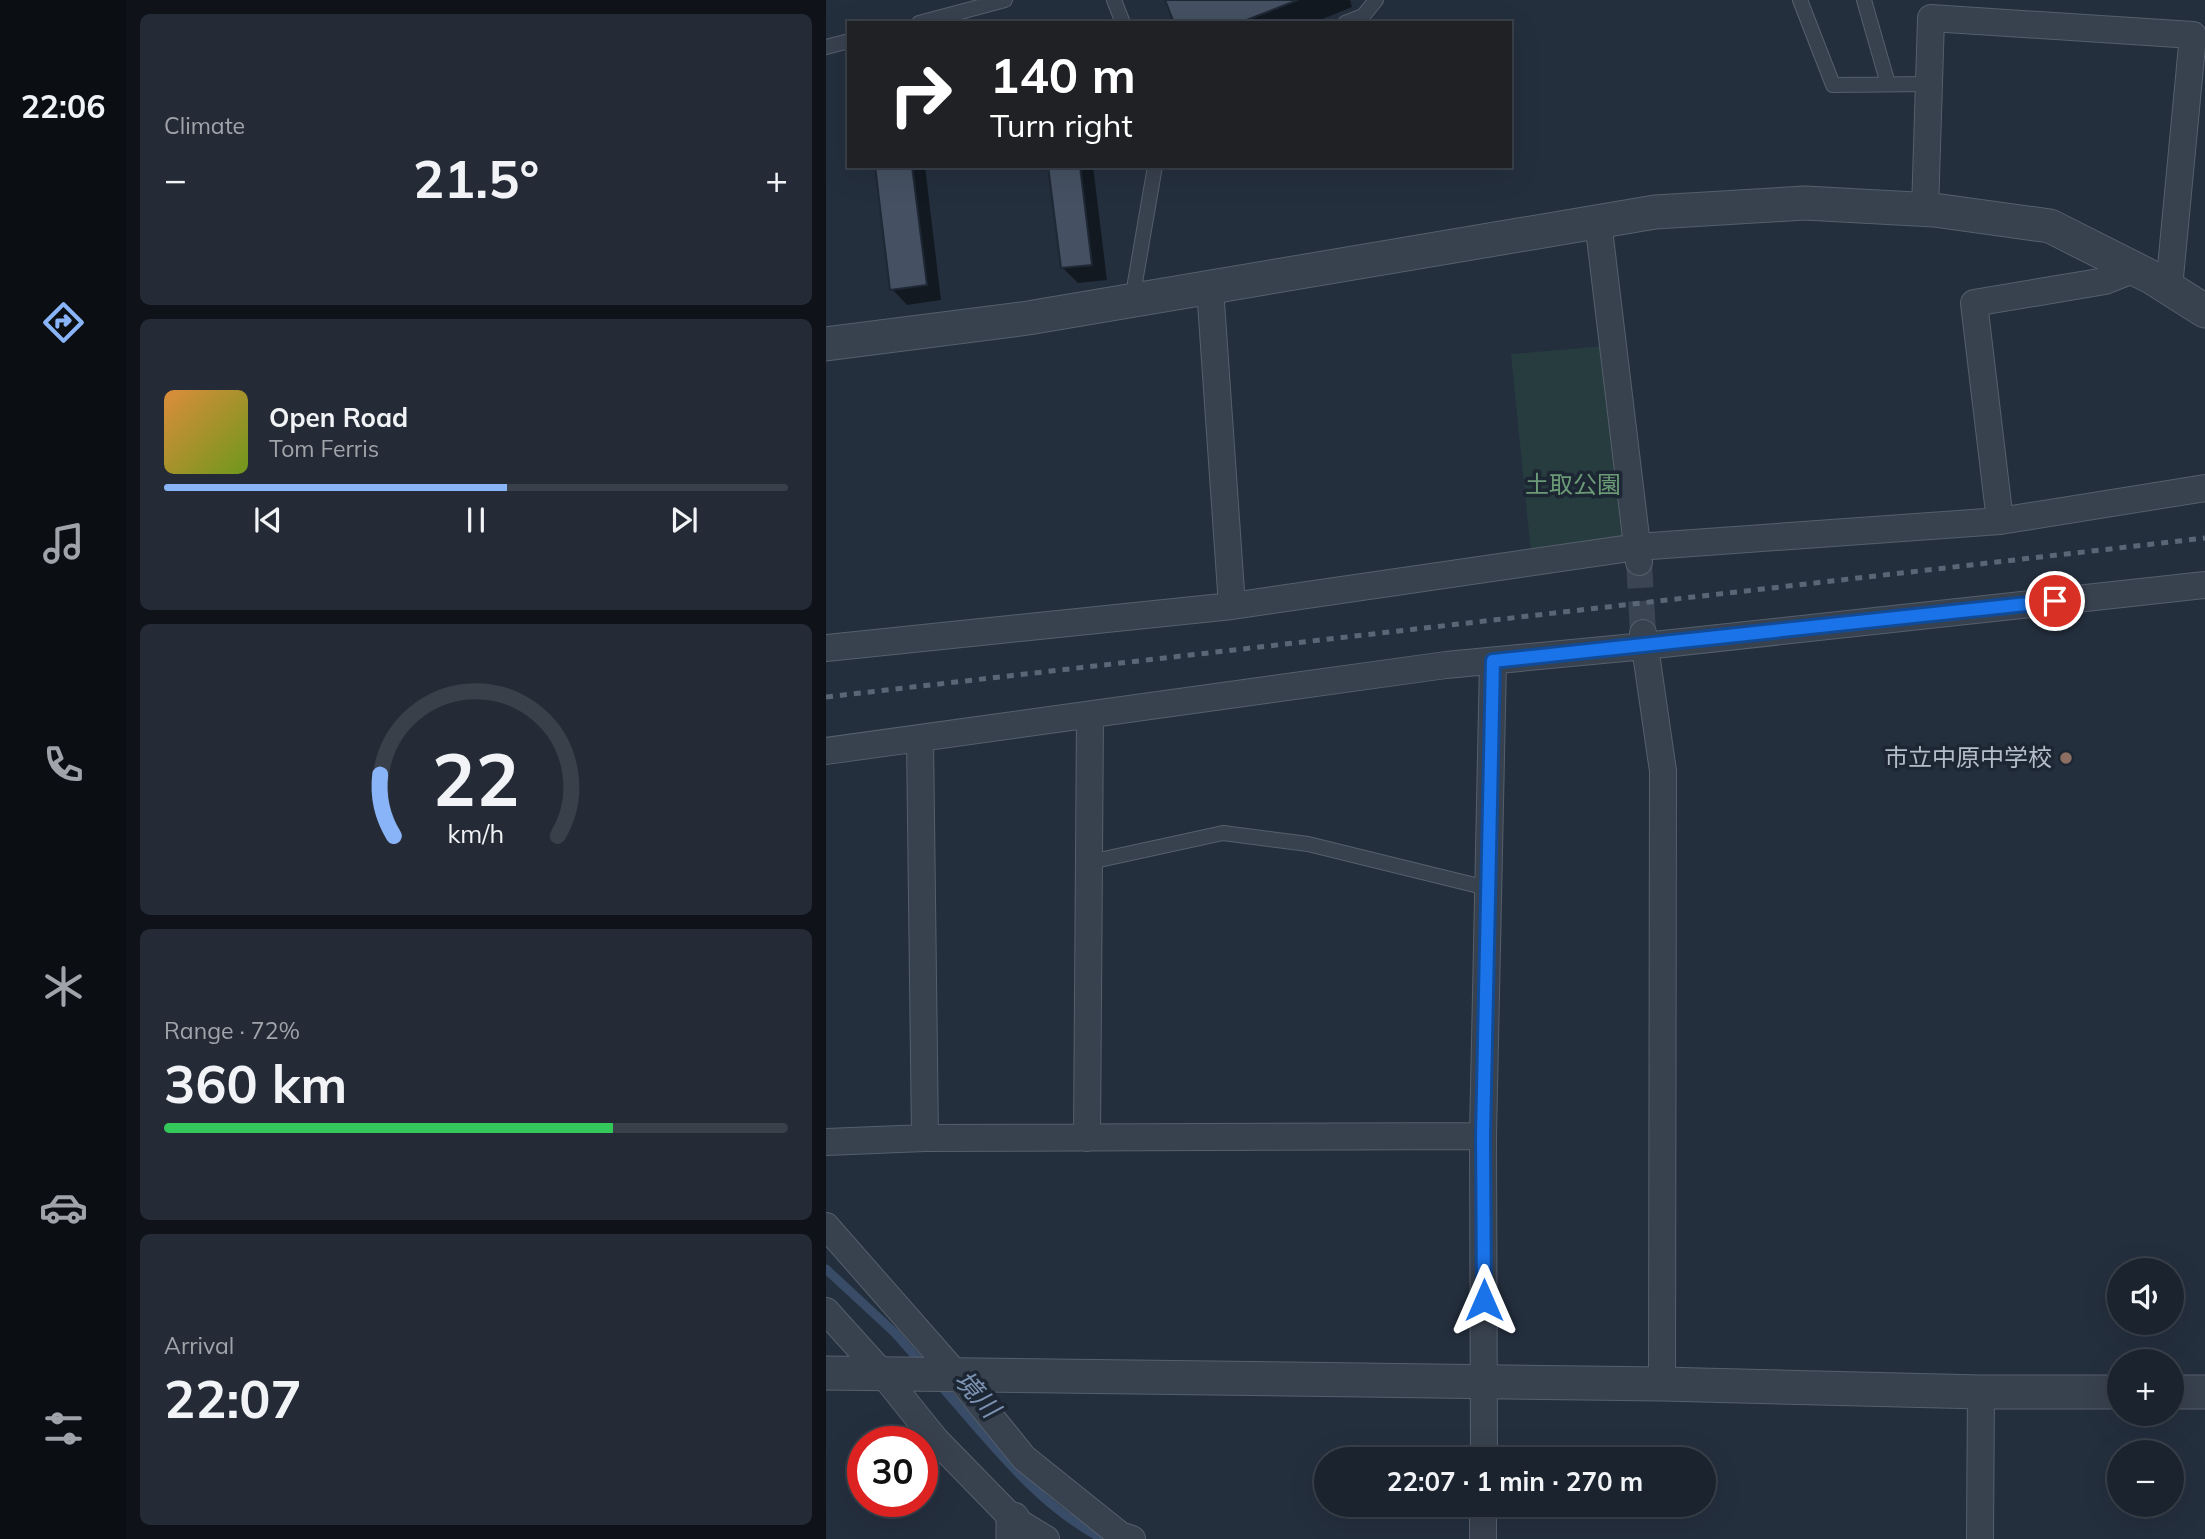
<!DOCTYPE html>
<meta charset="utf-8">
<style>
body{margin:0;font-family:Mulish,"Noto Sans JP",sans-serif;background:#242b36;color:#f1f3f6;height:100vh;display:flex;flex-direction:column;font-size:26px;white-space:nowrap}
*{box-sizing:border-box;margin:0}
p{font-size:23px;color:#a0a4aa}
.icon{flex:none;width:38px;height:38px;fill:none;stroke:currentColor;stroke-width:2;stroke-linecap:round;stroke-linejoin:round}
.map{position:relative;flex:1;overflow:hidden}
.drawer{display:flex;flex-direction:column;gap:14px;padding:14px;background:#0f1319;width:700px}
.drawer>*{flex:none}
.hud{position:absolute;left:21px;top:21px;width:665px;height:147px;border-radius:0px;box-shadow:0 7px 28px #0002,0 0 0 2px #39404a;background:#202124;color:#fff;overflow:hidden}
.controls{position:absolute;left:1281px;top:1258px;display:grid;gap:14px}
.controls a{display:grid;place-items:center;width:77px;height:77px;border-radius:50%;background:#1b232e;box-shadow:0 7px 28px #0002,0 0 0 2px #39404a;font-size:35px}
.speed{position:absolute;left:21px;top:1426px;display:flex;gap:14px;font-size:35px;font-weight:700;text-align:center}
.speed>*{display:grid;place-content:center;width:91px;height:91px;border-radius:50%;background:#1b232e;box-shadow:0 7px 28px #0002,0 0 0 2px #39404a;line-height:1}
.speed .limit{border:10px solid #d22;background:#fff;color:#111}
.pin{position:absolute;display:grid;place-items:center;width:60px;height:60px;color:#fff;margin:-30px;border:4px solid #fff;border-radius:50%;box-shadow:0 2px 7px #0007}
.me{position:absolute;width:77px;margin:-38px;rotate:0deg;stroke-linejoin:round;filter:drop-shadow(0 0 5px #0008)}
.turn{display:flex;align-items:center;gap:24px;height:147px;padding:0 28px;font-size:32px}
.turn .icon{width:91px;height:91px;stroke-width:2.5}
.turn b{display:block;font-size:49px;line-height:60px}
.big{font-size:52px;font-weight:700;line-height:1.1}
.drawer .card{flex:1;display:flex;flex-direction:column;justify-content:center;gap:10px;min-width:0;padding:0 24px;border-radius:10px;background:#242b36}
.drawer .dial{align-items:center;gap:0}
.dial svg{height:182px;overflow:visible;fill:none;stroke:#39404a;stroke-width:7;stroke-linecap:round;text-anchor:middle}
.dial text{fill:#f1f3f6;stroke:none}
.song{display:flex;align-items:center;gap:21px}
.cover{width:84px;height:84px;border-radius:10px;background:linear-gradient(135deg,hsl(30 70% 55%),hsl(80 70% 35%))}
.played{height:7px;border-radius:4px;background:linear-gradient(90deg,#8ab4f8 55%,#39404a 55%)}
.keys{display:flex;justify-content:space-around;direction:ltr}
.heat{display:flex;justify-content:space-between;align-items:center;font-size:38px;direction:ltr}
.charge{height:10px;border-radius:5px;background:linear-gradient(90deg,#34c759 72%,#39404a 0)}
.trip{position:absolute;left:488px;top:1447px;width:402px;height:70px;border-radius:35px;background:#1b232e;box-shadow:0 7px 28px #0002,0 0 0 2px #39404a;font-weight:700;line-height:70px;text-align:center}
main{display:flex;flex:1;min-height:0}
.menu{display:flex;flex-direction:column;width:126px;justify-content:space-around;align-items:center;background:#0b0e12;color:#a0a4aa}
.menu .icon{width:49px;height:49px}
.menu .on{color:#8ab4f8}
.menu b{font-size:32px;color:#f1f3f6}
.map>svg:first-child{display:block}
.green{fill:#263c3f}
.shadow{fill:#0007}
.lines{fill:none;stroke-linecap:round;stroke-linejoin:round}
.stream{stroke:#394c67;stroke-width:9}
.building{fill:#455162;stroke:#1f2835;stroke-width:2}
.minor-tunnel{stroke:#3a4453;stroke-width:26;stroke-dasharray:26 13;stroke-linecap:butt}
.service-casing{stroke:#565f6c;stroke-width:16}
.minor-casing{stroke:#565f6c;stroke-width:28}
.tertiary-casing{stroke:#565f6c;stroke-width:35}
.service{stroke:#38414e;stroke-width:14}
.minor{stroke:#38414e;stroke-width:26}
.tertiary{stroke:#38414e;stroke-width:33}
.rail{stroke:#5a6575;stroke-width:5;stroke-dasharray:7 7;stroke-linecap:butt}
.route-casing{stroke:#114b97;stroke-width:18}
.route{stroke:#1a73e8;stroke-width:12}
.education-dot{fill:#8d6e63;stroke:#1d2633;stroke-width:2.5}
.labels{text-anchor:middle;stroke-width:7;stroke-linejoin:round;paint-order:stroke}
.park-label{font-size:24px;fill:#6b9a76;stroke:#1d2633}
.poi-label{font-size:24px;fill:#b4bcc9;stroke:#1d2633;text-anchor:end}
.water-label{font-size:26px;font-style:italic;fill:#7c92b1;stroke:#1d2633}
</style>
<main>
<nav class="menu">
<b>22:06</b>
<svg class="icon on" aria-label="directions" viewBox="0 0 24 24"><path d="M12 3l9 9-9 9-9-9zM9 14v-3h6M13 9l2 2-2 2"/></svg>
<svg class="icon" aria-label="music" viewBox="0 0 24 24"><path d="M9 18V5l10-2v13"/><circle cx="6" cy="18" r="3"/><circle cx="16" cy="16" r="3"/></svg>
<svg class="icon" aria-label="phone" viewBox="0 0 24 24"><path d="M5 4h4l2 5-3 2q2 4 5 5l2-3 5 2v4C11 20 4 13 5 4z"/></svg>
<svg class="icon" aria-label="climate" viewBox="0 0 24 24"><path d="M12 3v18M4 7l16 10M4 17L20 7"/></svg>
<svg class="icon" aria-label="car" viewBox="0 0 24 24"><path d="M5 17H2v-5l4-1 3-4h7l3 4 3 1v5h-3M9 17h6M6 11h13"/><circle cx="7" cy="17" r="2"/><circle cx="17" cy="17" r="2"/></svg>
<svg class="icon" aria-label="filters" viewBox="0 0 24 24"><path d="M4 7h16M4 17h16"/><circle cx="9" cy="7" r="2"/><circle cx="15" cy="17" r="2"/></svg>
</nav>
<section class="drawer">
<div class="card"><p>Climate</p>
<div class="heat"><a>−</a><b class="big">21.5°</b><a>+</a></div>
</div>
<div class="card">
<div class="song"><i class="cover"></i><div><b>Open Road</b><p>Tom Ferris</p></div></div>
<div class="played"></div>
<div class="keys"><svg class="icon" aria-label="previous" viewBox="0 0 24 24"><path d="M18 5L8 12l10 7zM5 5v14"/></svg><svg class="icon" aria-label="pause" viewBox="0 0 24 24"><path d="M8 5v14M16 5v14"/></svg><svg class="icon" aria-label="next" viewBox="0 0 24 24"><path d="M6 5l10 7-10 7zM19 5v14"/></svg></div>
</div>
<div class="card dial"><svg viewBox="0 0 100 80">
<path d="M14 69A42 42 0 1 1 86 69"/>
<path d="M14 69A42 42 0 0 1 8 42" stroke="#8ab4f8"/>
<text x="50" y="56" font-size="32" font-weight="700">22</text>
<text x="50" y="72" font-size="11">km/h</text>
</svg></div>
<div class="card"><p>Range · 72%</p><b class="big">360 km</b><div class="charge"></div></div>
<div class="card"><p>Arrival</p><b class="big">22:07</b></div>
</section>
<div class="map">
<svg width="1379" height="1539" viewBox="0 0 1379 1539">
<rect width="100%" height="100%" fill="#242f3e"/>
<path class="green" d="M779,346L802,541L705,553L685,354Z"/>
<path class="shadow" d="M341,0H524L526,7L487,23H350Z
M50,166H99L115,300L81,305L66,289Z
M224,166H267L281,280L252,283L237,268Z"/>
<g class="lines">
<path class="stream" d="M0,1269L69,1333L98,1366
M114,1385C164,1441 210,1504 277,1539"/>
</g>
<path class="building" d="M339,0H472L413,23H348Z
M49,166H86L101,285L64,290Z
M222,166H254L266,265L235,268Z"/>
<g class="lines">
<path class="minor-tunnel" d="M813,562L817,633"/>
<g class="service-casing">
<path id="service" d="M288,0L297,23
M974,0L1007,85L1103,84
M1038,0L1062,84
M93,23L179,0
M519,23L537,16L550,0
M0,47L23,41
M306,300L329,166
M264,862L397,833L482,844L661,888"/>
</g>
<g class="minor-casing">
<path id="minor" d="M1099,210L1105,18L1367,35L1343,288
M772,221L813,562
M384,288L406,606
M1174,521L1148,303L1279,281L1309,269
M817,633L837,771L836,1384
M0,648L406,606L811,547L1174,521L1379,488
M94,739L99,1138
M0,751L620,665L819,646L1379,585
M261,1138L264,716
M0,1142L99,1138L657,1136
M0,1226L130,1374L198,1458L294,1535L306,1539
M0,1311L56,1373L109,1439L187,1519L220,1539
M658,1460L657,1136L667,661
M657,1539V1505
M1154,1539L1155,1392"/>
</g>
<g class="tertiary-casing">
<path id="tertiary" d="M0,344L202,318L829,212L979,203L1108,210L1224,226L1327,278L1379,311
M0,1373L836,1384L1155,1392H1293
M1346,1392H1379
M187,1539V1519"/>
</g>
<use href="#service" class="service"/>
<use href="#minor" class="minor"/>
<use href="#tertiary" class="tertiary"/>
<path class="rail" d="M0,697L1379,538"/>
</g>
<g class="lines">
<g class="route-casing">
<path id="route" d="M658,1300L657,1136L667,661L1229,601"/>
</g>
<use href="#route" class="route"/>
</g>
<circle class="education-dot" cx="1240" cy="758" r="7"/>
<g class="labels">
<g class="park-label">
<text x="747" y="493">土取公園</text>
</g>
<g class="poi-label">
<text x="1226" y="766">市立中原中学校</text>
</g>
<g class="water-label">
<text transform="translate(151 1394) rotate(48)" y="9">境川</text>
</g>
</g>
</svg>
<div class="controls">
<a><svg class="icon" aria-label="sound" viewBox="0 0 24 24"><path d="M4 9h4l5-4v14l-5-4H4zM17 9q2 3 0 6"/></svg></a>
<a>+</a>
<a>−</a>
</div>
<div class="speed"><div class="limit">30</div></div>
<div class="pin" style="left:1229px;top:601px;background:#d93025"><svg class="icon" aria-label="arrive" viewBox="0 0 24 24"><path d="M6 21V4h12l-3 4 3 4H6"/></svg></div>
<svg class="me" style="left:658px;top:1300px" viewBox="-20 -20 40 40"><path d="M0-17L14 15 0 8-14 15z" fill="#1a73e8" stroke="#fff" stroke-width="4"/></svg>
<div class="trip">22:07 · 1 min · 270 m</div>
<div class="hud">
<div class="turn"><svg class="icon" aria-label="right" viewBox="0 0 24 24"><path d="M7 20v-9h11M14 6l5 5-5 5"/></svg><div><b>140 m</b>Turn right</div></div>
</div>
</div>
</main>
